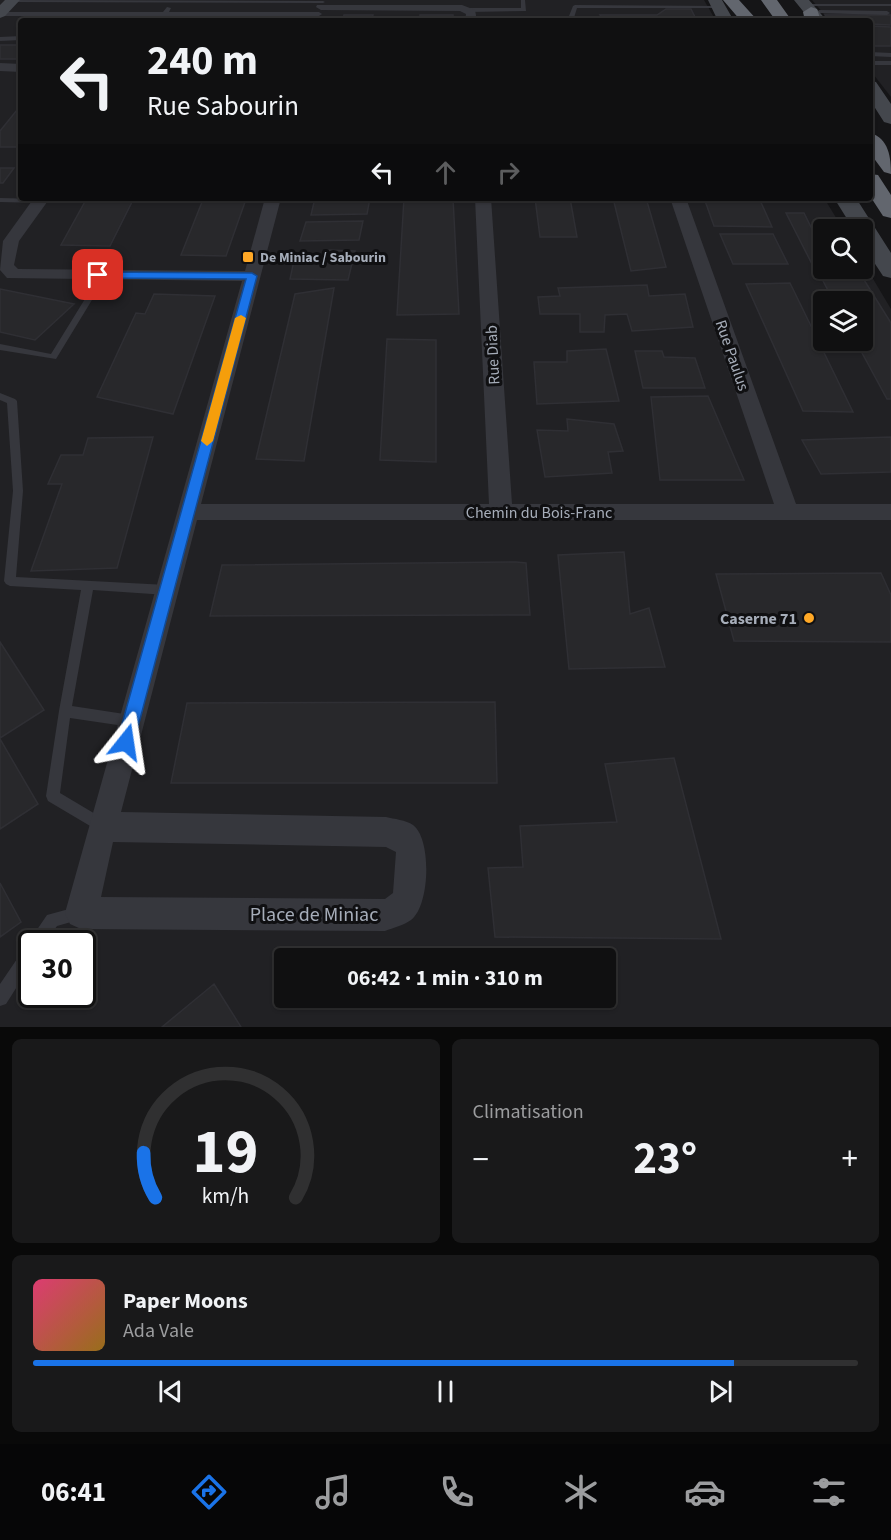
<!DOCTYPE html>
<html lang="fr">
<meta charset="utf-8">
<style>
body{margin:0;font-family:"Source Sans 3",sans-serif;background:#19191a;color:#f1f3f6;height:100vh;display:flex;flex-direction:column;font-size:22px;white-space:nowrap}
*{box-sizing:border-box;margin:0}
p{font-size:20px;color:#9c9d9f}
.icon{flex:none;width:33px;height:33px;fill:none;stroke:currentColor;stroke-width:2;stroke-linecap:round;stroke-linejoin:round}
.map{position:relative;height:1027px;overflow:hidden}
.sheet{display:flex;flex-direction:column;gap:12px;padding:12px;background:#090909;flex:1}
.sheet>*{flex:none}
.banner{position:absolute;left:18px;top:18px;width:855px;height:183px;border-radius:6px;box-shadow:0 2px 4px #0004,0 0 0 2px #303031;background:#101011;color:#f1f3f6;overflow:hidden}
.buttons{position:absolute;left:813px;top:219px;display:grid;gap:12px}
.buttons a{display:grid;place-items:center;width:60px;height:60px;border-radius:6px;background:#101011;box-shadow:0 2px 4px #0004,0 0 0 2px #303031;font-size:30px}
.speed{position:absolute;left:18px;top:930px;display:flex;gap:12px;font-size:30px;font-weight:700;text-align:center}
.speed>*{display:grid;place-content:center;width:78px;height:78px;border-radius:50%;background:#101011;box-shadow:0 2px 4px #0004,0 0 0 2px #303031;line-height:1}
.speed .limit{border:3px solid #111;border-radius:9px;background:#fff;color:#111}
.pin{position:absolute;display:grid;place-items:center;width:51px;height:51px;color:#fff;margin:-26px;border-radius:12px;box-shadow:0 3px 9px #0006}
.me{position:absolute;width:66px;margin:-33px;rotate:15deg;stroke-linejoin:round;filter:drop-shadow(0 0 4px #0008)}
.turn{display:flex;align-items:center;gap:21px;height:126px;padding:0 30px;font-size:27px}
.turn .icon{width:78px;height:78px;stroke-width:2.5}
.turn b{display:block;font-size:42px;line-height:51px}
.lanes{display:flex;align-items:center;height:57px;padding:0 30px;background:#0003;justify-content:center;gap:30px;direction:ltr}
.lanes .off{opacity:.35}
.big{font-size:45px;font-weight:700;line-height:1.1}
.sheet .widget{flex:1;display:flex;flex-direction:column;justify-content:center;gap:9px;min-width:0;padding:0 21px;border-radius:9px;background:#19191a}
.sheet .dial{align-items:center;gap:0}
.dial svg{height:156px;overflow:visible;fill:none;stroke:#303031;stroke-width:7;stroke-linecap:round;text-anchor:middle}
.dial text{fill:#f1f3f6;stroke:none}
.song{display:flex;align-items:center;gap:18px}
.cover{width:72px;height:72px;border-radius:9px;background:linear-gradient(135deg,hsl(340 70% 55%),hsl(40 70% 35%))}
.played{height:6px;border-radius:3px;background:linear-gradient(90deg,#1a73e8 85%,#303031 85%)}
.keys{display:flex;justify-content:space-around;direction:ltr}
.heat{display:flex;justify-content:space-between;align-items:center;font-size:33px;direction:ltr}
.sheet .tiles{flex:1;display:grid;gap:12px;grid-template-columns:1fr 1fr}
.widget:last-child{grid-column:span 2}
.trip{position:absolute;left:274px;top:948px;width:342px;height:60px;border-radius:6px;background:#101011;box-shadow:0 2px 4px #0004,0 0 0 2px #303031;font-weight:700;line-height:60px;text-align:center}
.tab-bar{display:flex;height:96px;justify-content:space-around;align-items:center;background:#060607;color:#9c9d9f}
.tab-bar .icon{width:42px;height:42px}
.tab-bar .on{color:#1a73e8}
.tab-bar b{font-size:27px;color:#f1f3f6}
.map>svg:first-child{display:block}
.built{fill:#212124;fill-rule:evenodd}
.building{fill:#28282b;stroke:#2f2f34;stroke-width:1.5}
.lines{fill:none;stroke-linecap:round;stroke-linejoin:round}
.lane{fill:#36373d;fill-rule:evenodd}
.street{fill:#36373d;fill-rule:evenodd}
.secondary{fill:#44474d;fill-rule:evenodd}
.highway{fill:#62666e;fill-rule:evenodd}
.route{fill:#1a73e8;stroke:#114b97;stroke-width:1.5}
.slow{fill:#f59e0b}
.poi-dot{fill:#ffa826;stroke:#101012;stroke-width:2}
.labels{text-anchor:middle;stroke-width:6;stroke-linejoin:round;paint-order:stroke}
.far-poi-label{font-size:14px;font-weight:bold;fill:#a6adb9;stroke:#101012;text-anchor:start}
.street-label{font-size:16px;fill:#a6adb9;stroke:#101012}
.poi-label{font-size:16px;font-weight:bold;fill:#a6adb9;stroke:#101012;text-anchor:end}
.near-street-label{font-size:20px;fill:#a6adb9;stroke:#101012}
</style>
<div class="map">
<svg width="891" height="1027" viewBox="0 0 891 1027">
<rect width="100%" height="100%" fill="#151517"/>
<path class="built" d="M0,0H704L716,21H21V198H824L843,229L824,230V268H862L863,262L891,309V1027H0ZM824,302H862V340H824ZM32,944H82V994H32ZM285,958H606V998H285Z
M812,0H891V97L870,70V21H830Z"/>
<path class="building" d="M666,9H691L697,21H604L600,15H657Z
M344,15H373L372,21H342Z
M420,15H453V21H420Z
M825,15H891V25L870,24V21H830Z
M300,17L301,21H170L173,18Z
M156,18L155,21H24L26,19Z
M870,26L891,27V46H871Z
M0,45H21V59H0Z
M21,105V147H0V131Z
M0,168H14L3,183H0Z
M87,198H134L110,246L61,245Z
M315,198H370L367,214L311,215Z
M404,198H453L459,314L397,315Z
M535,198H570L577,237H540Z
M613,198H646L666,267L631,271Z
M704,198H759L772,227L714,226Z
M202,202H245L226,256L181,255Z
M786,213H804L813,231H824V268H814Z
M363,221L359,240L300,241L306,222Z
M720,234H773L788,264H733Z
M327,250L355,251L348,280L290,279L295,256L326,257Z
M820,275H861L891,323V399H887L855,340H862V302H834Z
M790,283L853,412L803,411L746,284Z
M647,285L649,296L685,294L693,327L632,331L627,314L605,315L604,332H580V314H540L538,297L560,296L558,288Z
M334,288L304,461L256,459L295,294Z
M0,289L74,304L35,340L0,332Z
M154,294L215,296L173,414L97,397L136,313L145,314Z
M387,339L436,340V462L380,460Z
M606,349L619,401L537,404L534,362H567V351Z
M635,351H662L664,357L695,358L705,388H643Z
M708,396L744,480H660L651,397Z
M567,419L614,424L623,451L608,452L612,473L545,477L537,430L568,431Z
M153,437L117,568L31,571L62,484H48L61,455H83L88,438Z
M891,437V472L821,474L802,440Z
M624,552L630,614L649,608L665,667L569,669L558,555Z
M516,562L526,563L530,615L210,616L222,565Z
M881,573L891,595V642L734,641L716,574Z
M0,642L44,710L0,738Z
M495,702L497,783H171L187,703Z
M0,739L38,804L0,829Z
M674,758L721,939L495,937L488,868L523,867L520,826L617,822L605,764Z
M0,883L21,922L0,937Z
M214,984L241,1027H162Z"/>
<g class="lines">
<path class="lane" d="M9,0L323,1L325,2L323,3L11,2Z
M521,0H525L526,11L469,12L466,10L469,8H521Z
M805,4H891V6H803Z
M575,5L718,6L720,7L718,8H577L573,21H567L573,6Z
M167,7L171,8L169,12H319L322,14L319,16H167L164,21H158L162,16H0V12H163Z
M819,10L887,11L890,13L887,15L817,13Z
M21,36V40L0,41V37Z
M870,52L891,53V57L870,56Z
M870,61H891V65H870Z
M0,198L40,199L44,201L40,203L0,202Z
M80,273H86L85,285L92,289L102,283L110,273H116L117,275L108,287L95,295L56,359L0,350V344L51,354L88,294L77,286Z
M0,393L15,399L17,401L23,491L16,577L167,585L171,587L173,590L171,593L167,595L93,590L72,706L131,715L136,717L137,721L136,725L131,727L70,718L60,793L107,821L109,826L107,831L102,833L48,801L46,796L59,711L81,590L10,586L6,584L4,581L13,491L7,403L0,400Z
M80,906L85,908L87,913L85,918L57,926L44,944H32V963L6,1004L0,1006V984L47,915Z"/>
<path class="street" d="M317,5H462L475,10L477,21H465L466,14L460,11L321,10L316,7Z
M0,63L21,64V72L0,71Z
M34,198H50L19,241L14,265L18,269L245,271L265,198H281L201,504H489L475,198H491L512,504H774L670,198H686L796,504H891V520H197L121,812L386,817C394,819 406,820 413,825C432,839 430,906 411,920C404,925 393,928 385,931L81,929L70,924L65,913L242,281L7,278L0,270L3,241ZM113,842L386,847L396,852L393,893L385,899L101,897Z"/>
<path class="secondary" d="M5,0H20L5,16L0,18V5Z
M708,0H722L734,21H718Z
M794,0H809L827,21H811Z
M870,81L876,82L891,104V124L884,122L870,100Z
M834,198H856L891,253V278L883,276L862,244V230H854Z"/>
<path class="highway" d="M723,0H739L758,21H741Z
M761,0H777L792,21H776Z
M811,7L817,9L821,21H805L803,12Z
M870,133C889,138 891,158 891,174L884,172L870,153Z
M870,174L878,175L891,195V218L883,216L870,196Z"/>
</g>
<path class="route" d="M94,272L252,273L257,276L134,742L132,747L126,750L120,747L117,742L246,279L98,278L94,277Z"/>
<path class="slow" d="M241,315L246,318L213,441L207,446L201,441L235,318Z"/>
<g class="poi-dot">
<rect x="242" y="251" width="12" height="12" rx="3"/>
<circle cx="809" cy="618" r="6"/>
</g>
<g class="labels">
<g class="far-poi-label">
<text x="260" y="262">De Miniac / Sabourin</text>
</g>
<g class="street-label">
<text transform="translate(492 355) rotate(-93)" y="6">Rue Diab</text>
<text transform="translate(733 355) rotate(71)" y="6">Rue Paulus</text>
<text x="539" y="518">Chemin du Bois-Franc</text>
</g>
<g class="poi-label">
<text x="797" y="624">Caserne 71</text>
</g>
<g class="near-street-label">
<text x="314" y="921">Place de Miniac</text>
</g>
</g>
</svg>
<div class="buttons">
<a><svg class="icon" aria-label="search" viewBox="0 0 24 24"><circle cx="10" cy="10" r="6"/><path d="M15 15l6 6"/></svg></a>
<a><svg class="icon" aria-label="layers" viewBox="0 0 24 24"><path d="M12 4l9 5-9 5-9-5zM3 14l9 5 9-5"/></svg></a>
</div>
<div class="speed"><div class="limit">30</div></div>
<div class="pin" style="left:98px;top:275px;background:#d93025"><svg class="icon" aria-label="arrive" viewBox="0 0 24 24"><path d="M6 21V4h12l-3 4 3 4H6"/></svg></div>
<svg class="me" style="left:126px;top:742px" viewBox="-20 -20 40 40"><path d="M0-17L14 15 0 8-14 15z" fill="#1a73e8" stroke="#fff" stroke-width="4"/></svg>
<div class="trip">06:42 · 1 min · 310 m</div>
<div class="banner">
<div class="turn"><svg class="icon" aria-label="left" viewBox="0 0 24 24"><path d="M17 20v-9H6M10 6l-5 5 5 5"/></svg><div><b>240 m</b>Rue Sabourin</div></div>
<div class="lanes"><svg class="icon" aria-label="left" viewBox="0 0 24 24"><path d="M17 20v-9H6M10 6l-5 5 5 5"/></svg><svg class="icon off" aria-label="ahead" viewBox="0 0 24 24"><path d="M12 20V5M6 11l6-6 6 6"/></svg><svg class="icon off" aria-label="right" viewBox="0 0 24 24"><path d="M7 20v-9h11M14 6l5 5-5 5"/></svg></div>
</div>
</div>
<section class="sheet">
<div class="tiles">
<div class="widget dial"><svg viewBox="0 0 100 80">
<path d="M14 69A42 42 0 1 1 86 69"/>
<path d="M14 69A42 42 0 0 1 8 46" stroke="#1a73e8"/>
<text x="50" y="56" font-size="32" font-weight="700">19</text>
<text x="50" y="72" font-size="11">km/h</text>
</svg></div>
<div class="widget"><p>Climatisation</p>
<div class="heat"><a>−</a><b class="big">23°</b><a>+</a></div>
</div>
<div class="widget">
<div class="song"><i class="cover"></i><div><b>Paper Moons</b><p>Ada Vale</p></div></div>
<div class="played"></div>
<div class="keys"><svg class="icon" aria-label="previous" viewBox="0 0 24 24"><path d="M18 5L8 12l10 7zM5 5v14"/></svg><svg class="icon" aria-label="pause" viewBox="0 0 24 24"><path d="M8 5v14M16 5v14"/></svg><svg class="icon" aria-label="next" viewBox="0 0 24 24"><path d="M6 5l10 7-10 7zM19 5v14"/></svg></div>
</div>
</div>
</section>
<nav class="tab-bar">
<b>06:41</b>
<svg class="icon on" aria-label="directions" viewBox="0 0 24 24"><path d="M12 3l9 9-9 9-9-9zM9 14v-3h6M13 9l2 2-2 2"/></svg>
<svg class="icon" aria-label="music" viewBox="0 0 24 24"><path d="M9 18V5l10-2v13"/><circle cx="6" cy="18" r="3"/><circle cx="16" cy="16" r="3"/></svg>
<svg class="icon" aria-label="phone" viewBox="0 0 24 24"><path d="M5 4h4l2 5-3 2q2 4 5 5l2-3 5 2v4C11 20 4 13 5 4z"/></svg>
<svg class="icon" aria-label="climate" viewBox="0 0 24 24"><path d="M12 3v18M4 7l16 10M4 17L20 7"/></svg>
<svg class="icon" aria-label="car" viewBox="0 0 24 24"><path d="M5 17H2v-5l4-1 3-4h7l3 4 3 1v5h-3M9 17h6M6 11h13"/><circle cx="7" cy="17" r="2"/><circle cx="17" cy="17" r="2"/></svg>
<svg class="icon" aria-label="filters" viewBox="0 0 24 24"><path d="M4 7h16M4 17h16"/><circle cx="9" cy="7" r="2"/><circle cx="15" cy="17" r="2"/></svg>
</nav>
